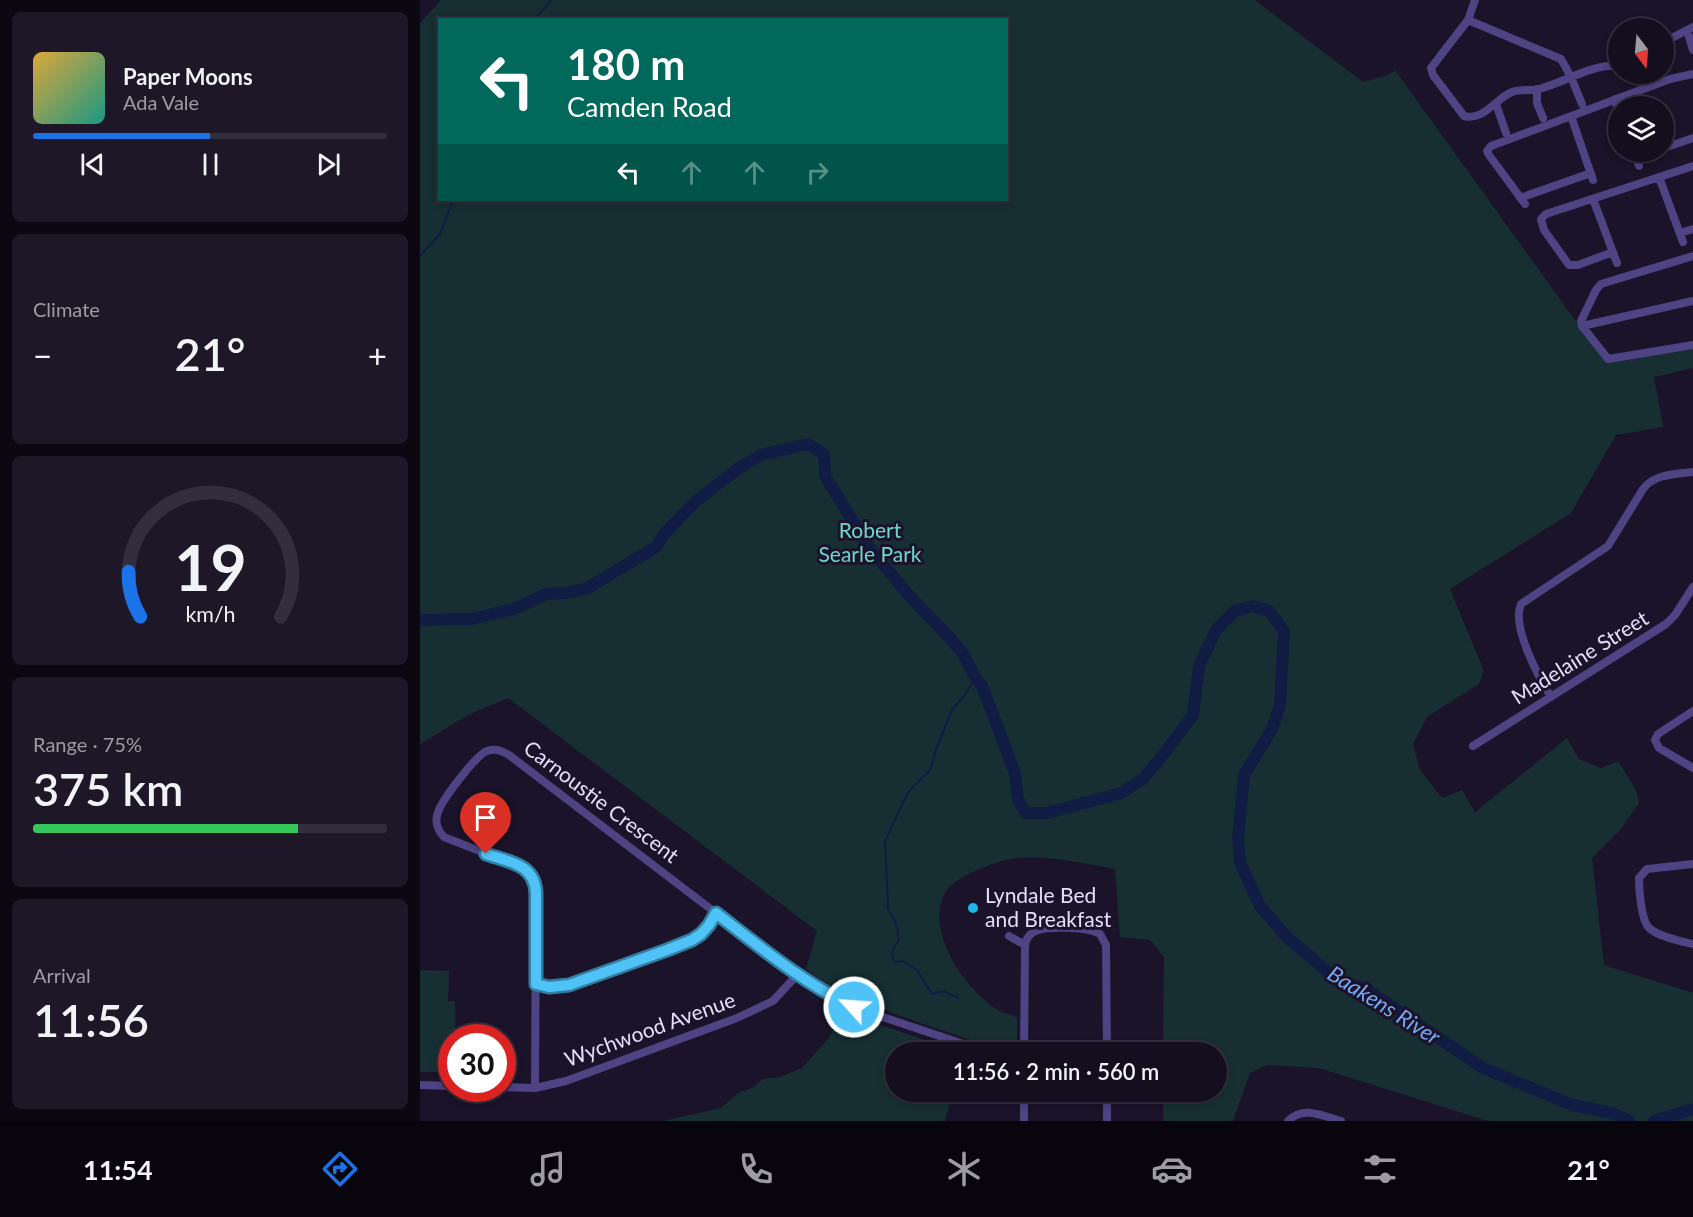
<!DOCTYPE html>
<meta charset="utf-8">
<style>
body{margin:0;font-family:Lato,sans-serif;background:#1d1728;color:#f1f3f6;height:100vh;display:flex;flex-direction:column;font-size:22px;white-space:nowrap}
*{box-sizing:border-box;margin:0}
p{font-size:20px;color:#9d9ca4}
.icon{flex:none;width:33px;height:33px;fill:none;stroke:currentColor;stroke-width:2;stroke-linecap:round;stroke-linejoin:round}
.map{position:relative;flex:1;overflow:hidden}
.details{display:flex;flex-direction:column;gap:12px;padding:12px;background:#0b0811;width:420px}
.details>*{flex:none}
.banner{position:absolute;left:18px;top:18px;width:570px;height:183px;border-radius:0px;box-shadow:0 3px 9px #0003,0 0 0 2px #332e3d;background:#00695c;color:#fff;overflow:hidden}
.needle{width:39px;rotate:164deg}
.fabs{position:absolute;left:1188px;top:18px;display:grid;gap:12px}
.fabs a{display:grid;place-items:center;width:66px;height:66px;border-radius:50%;background:#140e1f;box-shadow:0 3px 9px #0003,0 0 0 2px #332e3d;font-size:30px}
.speed{position:absolute;left:18px;top:1024px;display:flex;gap:12px;font-size:30px;font-weight:700;text-align:center}
.speed>*{display:grid;place-content:center;width:78px;height:78px;border-radius:50%;background:#140e1f;box-shadow:0 3px 9px #0003,0 0 0 2px #332e3d;line-height:1}
.speed .limit{border:9px solid #d22;background:#fff;color:#111}
.pin{position:absolute;display:grid;place-items:center;width:51px;height:51px;color:#fff;margin:-62px -26px;border-radius:50% 50% 50% 0;rotate:-45deg;box-shadow:0 0 6px #0007}
.pin .icon{rotate:45deg}
.me{position:absolute;width:66px;margin:-33px;rotate:296deg;stroke-linejoin:round;filter:drop-shadow(0 0 4px #0008)}
.turn{display:flex;align-items:center;gap:21px;height:126px;padding:0 30px;font-size:27px}
.turn .icon{width:78px;height:78px;stroke-width:2.5}
.turn b{display:block;font-size:42px;line-height:51px}
.lanes{display:flex;align-items:center;height:57px;padding:0 30px;background:#0003;justify-content:center;gap:30px;direction:ltr}
.lanes .off{opacity:.35}
.big{font-size:45px;font-weight:600;line-height:1.1}
.details .card{flex:1;display:flex;flex-direction:column;justify-content:center;gap:9px;min-width:0;padding:0 21px;border-radius:9px;background:#1d1728}
.details .dial{align-items:center;gap:0}
.dial svg{height:156px;overflow:visible;fill:none;stroke:#332e3d;stroke-width:7;stroke-linecap:round;text-anchor:middle}
.dial text{fill:#f1f3f6;stroke:none}
.song{display:flex;align-items:center;gap:18px}
.cover{width:72px;height:72px;border-radius:9px;background:linear-gradient(135deg,hsl(40 70% 55%),hsl(170 70% 35%))}
.played{height:6px;border-radius:3px;background:linear-gradient(90deg,#1a73e8 50%,#332e3d 50%)}
.keys{display:flex;justify-content:space-around;direction:ltr}
.heat{display:flex;justify-content:space-between;align-items:center;font-size:33px;direction:ltr}
.charge{height:9px;border-radius:4px;background:linear-gradient(90deg,#34c759 75%,#332e3d 0)}
.trip{position:absolute;left:465px;top:1042px;width:342px;height:60px;border-radius:30px;background:#140e1f;box-shadow:0 3px 9px #0003,0 0 0 2px #332e3d;font-weight:600;line-height:60px;text-align:center}
.tab-bar{display:flex;height:96px;justify-content:space-around;align-items:center;background:#08060c;color:#9d9ca4}
.tab-bar .icon{width:42px;height:42px}
.tab-bar .on{color:#1a73e8}
.tab-bar b{font-size:27px;color:#f1f3f6}
main{display:flex;flex:1;min-height:0}
.map>svg:first-child{display:block}
.green{fill:#172f32;fill-rule:evenodd}
.lines{fill:none;stroke-linecap:round;stroke-linejoin:round}
.stream{stroke:#111c44;stroke-width:2}
.river{stroke:#111c44;stroke-width:12}
.minor{stroke:#4e4383;stroke-width:8}
.route-casing{stroke:#337fa1;stroke-width:15}
.route{stroke:#4fc3f7;stroke-width:10}
.poi-dot{fill:#1db8e9;stroke:#1a1329;stroke-width:2}
.labels{text-anchor:middle;stroke-width:6;stroke-linejoin:round;paint-order:stroke}
.park-label{font-size:21px;fill:#70d6cb;stroke:#1a1329}
.street-label{font-size:21px;fill:#e6defc;stroke:#1a1329}
.poi-label{font-size:21px;fill:#e6defc;stroke:#1a1329;text-anchor:start}
.water-label{font-size:22px;font-style:italic;fill:#76a7f2;stroke:#1a1329}
</style>
<main>
<section class="details">
<div class="card">
<div class="song"><i class="cover"></i><div><b>Paper Moons</b><p>Ada Vale</p></div></div>
<div class="played"></div>
<div class="keys"><svg class="icon" aria-label="previous" viewBox="0 0 24 24"><path d="M18 5L8 12l10 7zM5 5v14"/></svg><svg class="icon" aria-label="pause" viewBox="0 0 24 24"><path d="M8 5v14M16 5v14"/></svg><svg class="icon" aria-label="next" viewBox="0 0 24 24"><path d="M6 5l10 7-10 7zM19 5v14"/></svg></div>
</div>
<div class="card"><p>Climate</p>
<div class="heat"><a>−</a><b class="big">21°</b><a>+</a></div>
</div>
<div class="card dial"><svg viewBox="0 0 100 80">
<path d="M14 69A42 42 0 1 1 86 69"/>
<path d="M14 69A42 42 0 0 1 8 46" stroke="#1a73e8"/>
<text x="50" y="56" font-size="32" font-weight="700">19</text>
<text x="50" y="72" font-size="11">km/h</text>
</svg></div>
<div class="card"><p>Range · 75%</p><b class="big">375 km</b><div class="charge"></div></div>
<div class="card"><p>Arrival</p><b class="big">11:56</b></div>
</section>
<div class="map">
<svg width="1273" height="1121" viewBox="0 0 1273 1121">
<rect width="100%" height="100%" fill="#1a1329"/>
<path class="green" d="M21,0H835L943,82L968,75L975,70L1186,363L1273,347V368L1234,377L1243,427L1196,435L1151,513L1030,589L1064,671L1059,684L1007,717L993,744L1000,770L1022,798L1042,790L1055,812L1147,738L1159,759L1181,768L1198,761L1216,790L1219,803L1200,830L1172,858L1184,965L1273,993V1121H1068L899,1068L847,1065L830,1073L813,1121H743V1092H796V1053H743L744,957L730,940L700,937L695,869C665,864 616,852 586,860C570,864 535,877 526,891C504,929 542,984 572,1006C578,1012 589,1014 597,1017V1051L588,1052C550,1040 511,1027 473,1013C442,1001 412,990 386,969L397,931L88,698L50,714L0,744V23ZM20,20H586V200H20Z
M0,970L29,971L28,1001H35V1038H32L31,1072H0Z
M422,1012L543,1053H476V1092H533L525,1121H243L301,1108L318,1093L334,1087L343,1079L360,1077L382,1068L408,1039Z"/>
<g class="lines">
<path class="stream" d="M114,20L131,0
M0,256L20,234L33,200
M538,998L524,991L512,994L497,970L483,961L475,962C469,954 475,946 479,939L475,921L468,909L465,841L488,792L510,770L517,747L532,710L545,695L555,677"/>
<path class="river" d="M0,620L52,619L94,609L126,594L146,593L166,589L236,547L244,534L275,502L319,468L341,455L388,444L404,454L405,476L448,546L492,599L532,640L544,655L555,677L562,686L595,773L598,800L606,813H627L701,793L723,779L743,755L773,715L779,666L796,630L815,611L833,606L849,611L864,631L860,705L852,729L824,775L818,838L820,862L840,906L866,936L917,980L946,989L1063,1068L1152,1105L1192,1113L1209,1121
M1234,1121L1273,1109"/>
<path class="minor" d="M1055,0L1048,20L1011,68L1013,75L1044,116C1064,121 1075,99 1092,92C1101,89 1110,91 1119,89C1146,82 1171,64 1198,66
M1048,20L1141,59L1151,77L1162,104
M1267,30L1273,50
M1244,42L1273,27
M1117,89V103L1123,118
M1195,99L1198,109
M1076,104L1086,133
M1151,116L1173,180
M1244,148L1273,138
M1214,152L1219,166
M1216,158L1235,152
M1239,177L1263,242
M1100,198L1171,173
M1173,199L1197,263
M1105,204L1069,155L1067,151L1071,146L1250,79L1273,74
M1260,233L1273,229
M1193,252L1158,265H1149L1124,230L1121,219L1126,214L1273,166
M1273,256L1181,284L1176,290L1161,321L1162,326L1188,359L1273,345
M1162,326L1273,301
M1131,697C1119,678 1091,626 1101,604L1188,546L1223,489C1234,474 1255,474 1273,472
M1273,711L1238,734L1235,740L1239,748L1273,768
M1053,746L1246,624L1255,615L1273,587
M1273,864L1227,869L1219,878C1219,889 1221,920 1229,928C1239,937 1260,941 1273,944
M589,936L605,945
M116,984L129,987L149,985L247,950L271,940L281,934L289,925L296,913
M604,1053L605,945C606,940 608,936 612,933C623,925 668,927 680,934L686,945L687,1053
M0,1085L32,1086
M82,1087L115,1088L146,1081L317,1018L353,1001L377,975
M115,1088L116,906L115,883L108,870L24,837C19,832 15,824 17,816C18,804 56,755 67,751C76,748 82,751 89,755L377,975L403,992L433,1007L570,1053
M604,1092V1121
M687,1092V1121
M868,1121C883,1105 903,1116 921,1121"/>
</g>
<g class="lines">
<g class="route-casing">
<path id="route" d="M66,854C89,862 115,864 116,893V984L129,987L149,985L247,950L272,940L281,934L289,925L296,913C340,947 383,983 434,1007"/>
</g>
<use href="#route" class="route"/>
</g>
<circle class="poi-dot" cx="553" cy="908" r="6"/>
<g class="labels">
<g class="park-label">
<text x="450" y="538">Robert<tspan x="450" dy="24">Searle Park</tspan></text>
</g>
<g class="street-label">
<text transform="translate(1160 658) rotate(-32)" y="7">Madelaine Street</text>
<text transform="translate(181 802) rotate(37)" y="7">Carnoustie Crescent</text>
<text transform="translate(230 1030) rotate(-20)" y="7">Wychwood Avenue</text>
</g>
<g class="poi-label">
<text x="565" y="903">Lyndale Bed<tspan x="565" dy="24">and Breakfast</tspan></text>
</g>
<g class="water-label">
<text transform="translate(964 1005) rotate(32)" y="8">Baakens River</text>
</g>
</g>
</svg>
<div class="fabs">
<a><svg class="needle" viewBox="-14 -14 28 28"><path d="M0-13l5 13h-10z" fill="#e53935"/><path d="M0 13l5-13h-10z" fill="#9d9ca4"/></svg></a>
<a><svg class="icon" aria-label="layers" viewBox="0 0 24 24"><path d="M12 4l9 5-9 5-9-5zM3 14l9 5 9-5"/></svg></a>
</div>
<div class="speed"><div class="limit">30</div></div>
<div class="pin" style="left:66px;top:854px;background:#d93025"><svg class="icon" aria-label="arrive" viewBox="0 0 24 24"><path d="M6 21V4h12l-3 4 3 4H6"/></svg></div>
<svg class="me" style="left:434px;top:1007px" viewBox="-20 -20 40 40"><circle r="17" fill="#4fc3f7" stroke="#fff" stroke-width="3"/><path d="M0-11L8 9 0 5-8 9z" fill="#fff"/></svg>
<div class="trip">11:56 · 2 min · 560 m</div>
<div class="banner">
<div class="turn"><svg class="icon" aria-label="left" viewBox="0 0 24 24"><path d="M17 20v-9H6M10 6l-5 5 5 5"/></svg><div><b>180 m</b>Camden Road</div></div>
<div class="lanes"><svg class="icon" aria-label="left" viewBox="0 0 24 24"><path d="M17 20v-9H6M10 6l-5 5 5 5"/></svg><svg class="icon off" aria-label="ahead" viewBox="0 0 24 24"><path d="M12 20V5M6 11l6-6 6 6"/></svg><svg class="icon off" aria-label="ahead" viewBox="0 0 24 24"><path d="M12 20V5M6 11l6-6 6 6"/></svg><svg class="icon off" aria-label="right" viewBox="0 0 24 24"><path d="M7 20v-9h11M14 6l5 5-5 5"/></svg></div>
</div>
</div>
</main>
<nav class="tab-bar">
<b>11:54</b>
<svg class="icon on" aria-label="directions" viewBox="0 0 24 24"><path d="M12 3l9 9-9 9-9-9zM9 14v-3h6M13 9l2 2-2 2"/></svg>
<svg class="icon" aria-label="music" viewBox="0 0 24 24"><path d="M9 18V5l10-2v13"/><circle cx="6" cy="18" r="3"/><circle cx="16" cy="16" r="3"/></svg>
<svg class="icon" aria-label="phone" viewBox="0 0 24 24"><path d="M5 4h4l2 5-3 2q2 4 5 5l2-3 5 2v4C11 20 4 13 5 4z"/></svg>
<svg class="icon" aria-label="climate" viewBox="0 0 24 24"><path d="M12 3v18M4 7l16 10M4 17L20 7"/></svg>
<svg class="icon" aria-label="car" viewBox="0 0 24 24"><path d="M5 17H2v-5l4-1 3-4h7l3 4 3 1v5h-3M9 17h6M6 11h13"/><circle cx="7" cy="17" r="2"/><circle cx="17" cy="17" r="2"/></svg>
<svg class="icon" aria-label="filters" viewBox="0 0 24 24"><path d="M4 7h16M4 17h16"/><circle cx="9" cy="7" r="2"/><circle cx="15" cy="17" r="2"/></svg>
<b>21°</b>
</nav>
